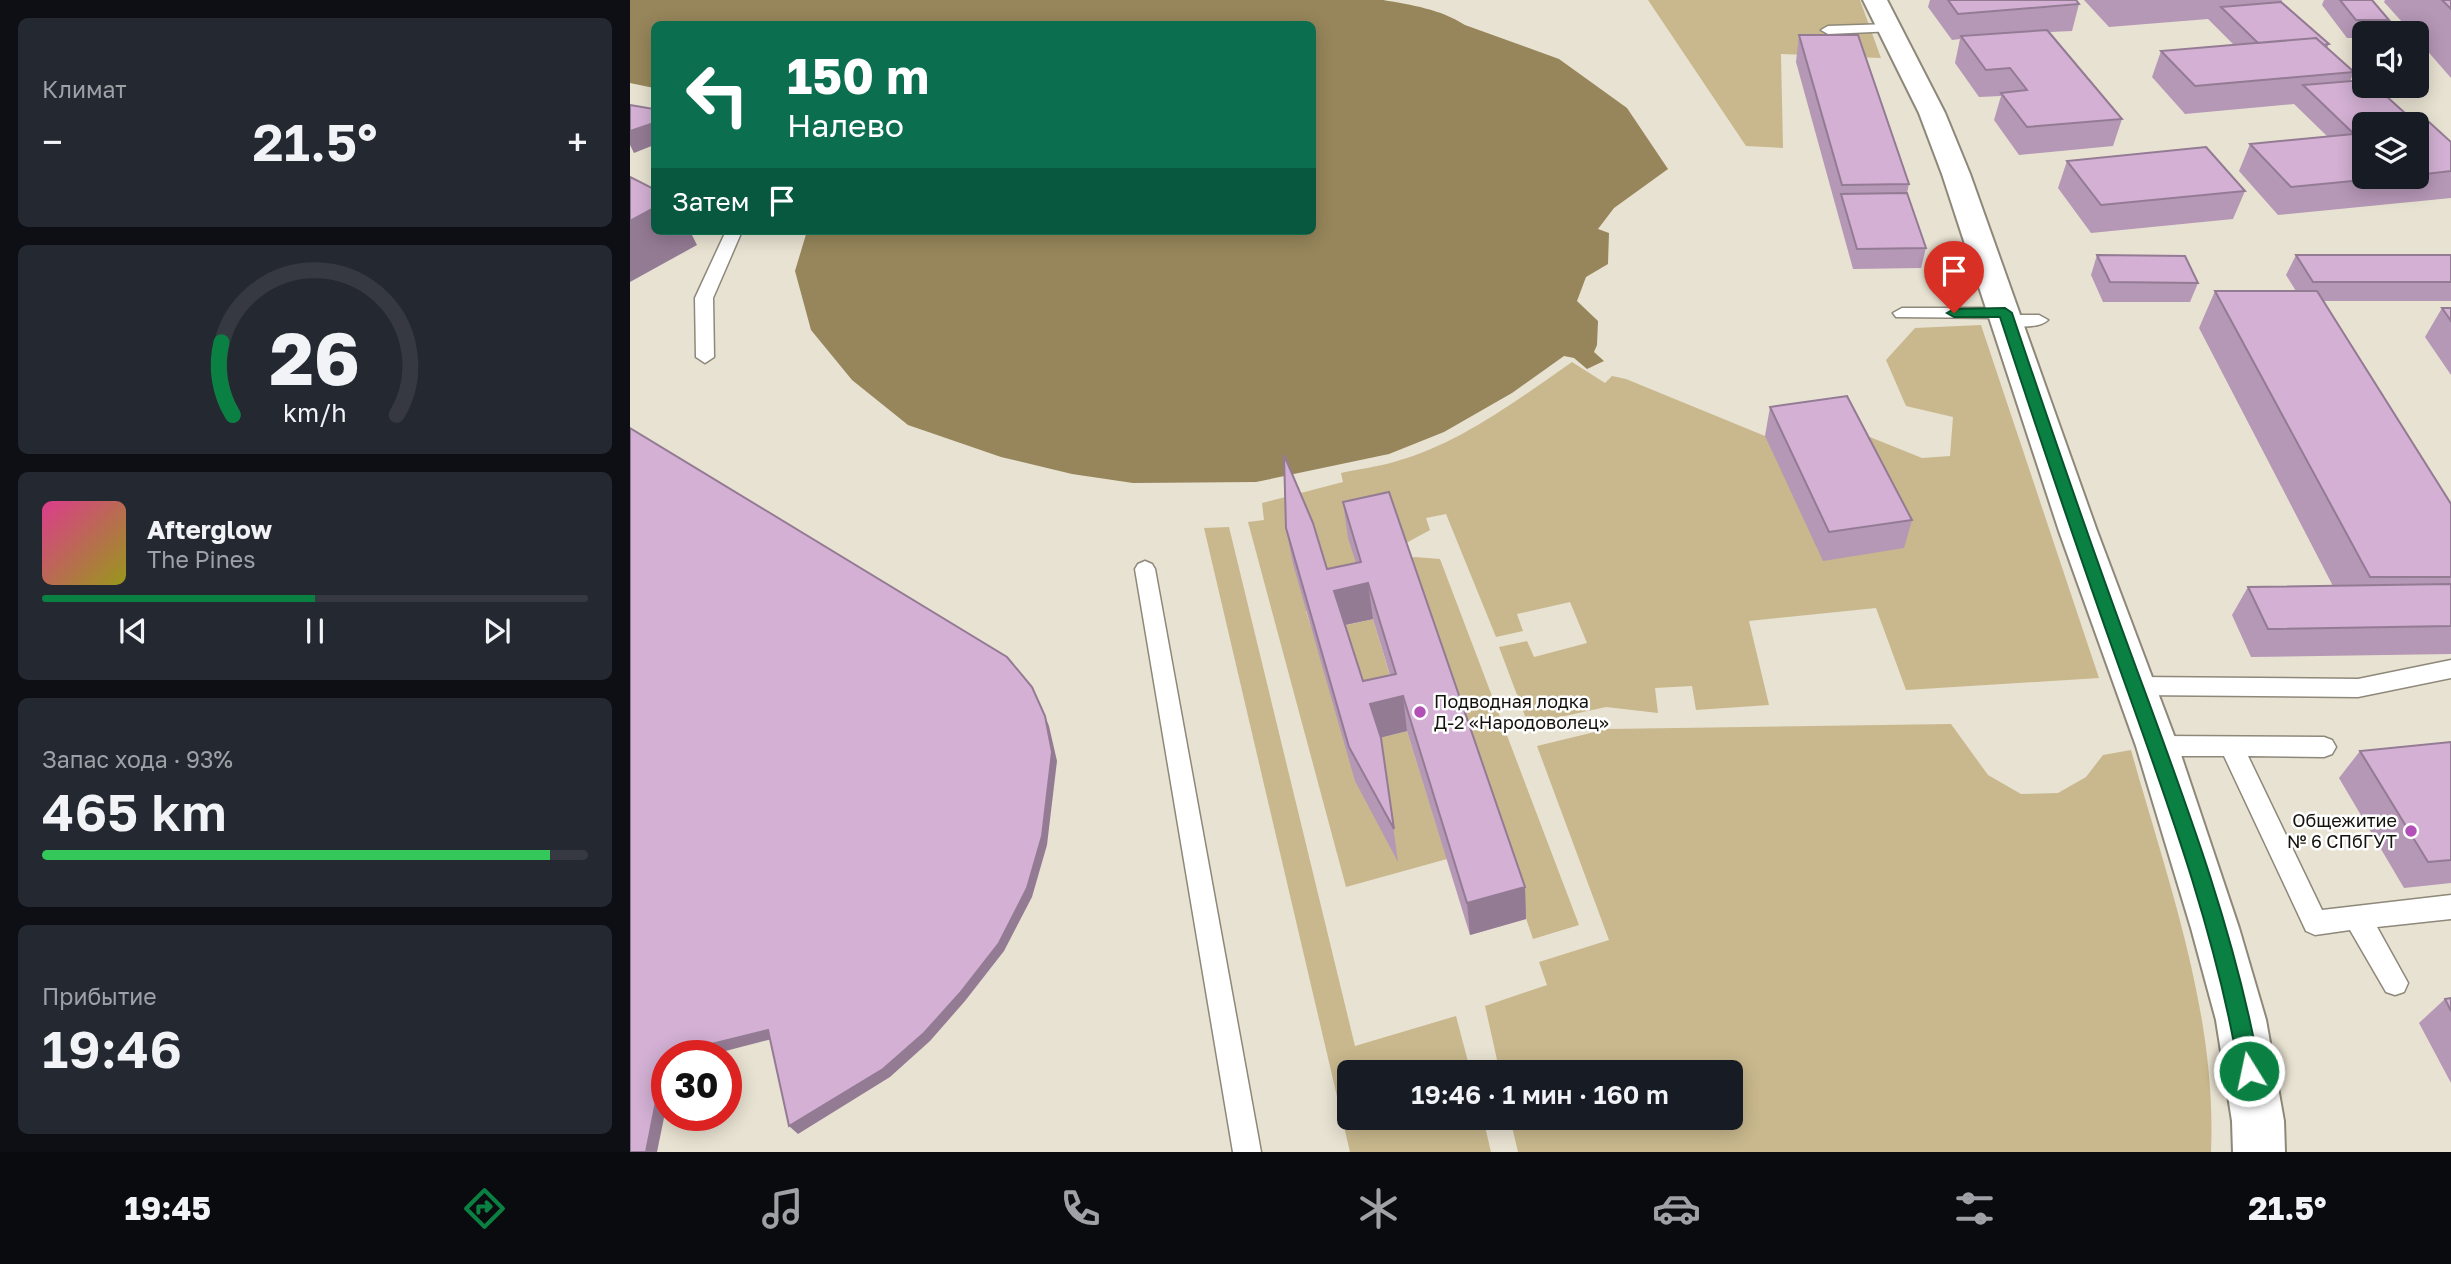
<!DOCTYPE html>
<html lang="ru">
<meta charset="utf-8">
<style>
body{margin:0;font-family:"Golos Text",sans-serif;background:#242831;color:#f1f3f6;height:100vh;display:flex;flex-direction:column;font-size:26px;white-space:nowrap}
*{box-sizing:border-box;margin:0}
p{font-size:23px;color:#9ea1a6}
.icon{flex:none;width:38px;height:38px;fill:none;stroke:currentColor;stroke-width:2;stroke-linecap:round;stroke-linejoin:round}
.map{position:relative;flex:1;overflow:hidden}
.side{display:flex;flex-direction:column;gap:18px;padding:18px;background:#0d0f14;width:630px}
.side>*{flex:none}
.hud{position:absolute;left:21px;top:21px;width:665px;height:214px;border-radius:10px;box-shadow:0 4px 18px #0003;background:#0b6e4f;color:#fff;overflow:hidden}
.buttons{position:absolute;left:1722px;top:21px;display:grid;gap:14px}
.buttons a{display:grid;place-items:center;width:77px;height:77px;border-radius:10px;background:#171b24;box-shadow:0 4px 18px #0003;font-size:35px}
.speed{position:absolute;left:21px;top:1040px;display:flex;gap:14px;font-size:35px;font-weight:700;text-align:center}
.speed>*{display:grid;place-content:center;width:91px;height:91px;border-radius:50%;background:#171b24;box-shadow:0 4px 18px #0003;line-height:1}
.speed .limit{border:10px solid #d22;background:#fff;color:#111}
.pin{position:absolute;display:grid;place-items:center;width:60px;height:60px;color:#fff;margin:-72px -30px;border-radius:50% 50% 50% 0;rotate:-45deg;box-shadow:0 0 7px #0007}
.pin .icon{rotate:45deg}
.me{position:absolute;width:77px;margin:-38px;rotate:350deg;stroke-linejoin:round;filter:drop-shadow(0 0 5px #0008)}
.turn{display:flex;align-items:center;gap:24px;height:147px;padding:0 21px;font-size:32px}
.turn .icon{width:91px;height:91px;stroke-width:2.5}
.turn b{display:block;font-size:49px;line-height:60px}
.then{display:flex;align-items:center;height:66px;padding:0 21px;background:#0003;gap:14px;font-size:26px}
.big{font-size:52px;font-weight:600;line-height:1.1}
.side .tile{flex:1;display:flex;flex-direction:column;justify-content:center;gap:10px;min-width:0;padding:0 24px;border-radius:10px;background:#242831}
.side .dial{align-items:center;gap:0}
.dial svg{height:182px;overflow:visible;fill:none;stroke:#363941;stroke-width:7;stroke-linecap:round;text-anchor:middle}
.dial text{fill:#f1f3f6;stroke:none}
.song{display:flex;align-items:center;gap:21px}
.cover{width:84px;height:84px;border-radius:10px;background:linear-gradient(135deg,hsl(330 70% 55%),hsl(60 70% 35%))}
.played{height:7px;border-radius:4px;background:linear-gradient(90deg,#0b8043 50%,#363941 50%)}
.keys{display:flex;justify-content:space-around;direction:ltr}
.heat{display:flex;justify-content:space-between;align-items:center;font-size:38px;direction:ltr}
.charge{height:10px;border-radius:5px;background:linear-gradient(90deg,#34c759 93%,#363941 0)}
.trip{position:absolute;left:707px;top:1060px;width:406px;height:70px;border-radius:10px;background:#171b24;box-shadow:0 4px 18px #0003;font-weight:600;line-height:70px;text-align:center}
.dock{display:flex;height:112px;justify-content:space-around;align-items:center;background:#090b0e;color:#9ea1a6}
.dock .icon{width:49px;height:49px}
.dock .current{color:#0b8043}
.dock b{font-size:32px;color:#f1f3f6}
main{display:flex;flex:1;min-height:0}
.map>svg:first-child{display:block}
.green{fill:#c9b88d}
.water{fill:#97865b}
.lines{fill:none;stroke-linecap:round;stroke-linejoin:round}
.lane-casing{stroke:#8e887a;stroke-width:3}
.street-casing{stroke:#8e887a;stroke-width:4}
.lane{fill:#fff;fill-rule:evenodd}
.street{fill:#fff;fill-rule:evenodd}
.wall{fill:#b597b6;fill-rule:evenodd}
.shaded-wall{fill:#947b94}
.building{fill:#d3b0d4;stroke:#947b94;stroke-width:2;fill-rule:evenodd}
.route{fill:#0b8043;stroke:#07532c;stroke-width:2}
.poi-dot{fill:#b350b7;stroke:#fff;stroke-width:2.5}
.labels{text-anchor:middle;stroke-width:5;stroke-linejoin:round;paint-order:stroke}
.poi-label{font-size:18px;fill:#14120c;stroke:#fff;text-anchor:start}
</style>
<main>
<section class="side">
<div class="tile"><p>Климат</p>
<div class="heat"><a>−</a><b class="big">21.5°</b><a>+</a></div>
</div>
<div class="tile dial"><svg viewBox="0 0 100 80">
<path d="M14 69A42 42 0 1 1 86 69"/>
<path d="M14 69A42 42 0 0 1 9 37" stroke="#0b8043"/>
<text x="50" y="56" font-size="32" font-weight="700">26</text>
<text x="50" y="72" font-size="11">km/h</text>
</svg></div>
<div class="tile">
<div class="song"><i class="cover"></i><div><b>Afterglow</b><p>The Pines</p></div></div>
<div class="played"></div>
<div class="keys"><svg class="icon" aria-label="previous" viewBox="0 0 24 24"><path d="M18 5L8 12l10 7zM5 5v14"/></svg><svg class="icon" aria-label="pause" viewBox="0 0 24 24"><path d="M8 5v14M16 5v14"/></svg><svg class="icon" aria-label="next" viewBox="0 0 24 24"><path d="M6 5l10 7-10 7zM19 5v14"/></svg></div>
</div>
<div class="tile"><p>Запас хода · 93%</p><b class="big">465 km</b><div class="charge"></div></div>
<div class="tile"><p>Прибытие</p><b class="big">19:46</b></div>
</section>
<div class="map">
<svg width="1821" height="1152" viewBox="0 0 1821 1152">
<rect width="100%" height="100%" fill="#e8e2d2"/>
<path class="green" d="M1018,0H1230L1251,58L1151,54L1153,148L1116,146Z
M1351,325L1469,678L1276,690L1246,608L1119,621L1139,705L1066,710L1062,686L1025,688L1028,713L976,707L898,724L869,647L897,641L904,657L957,643L940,602L887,614L893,631L866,637L816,514L796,518L800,530L778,542L768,544L736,598L676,611L683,633L743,619L770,709L746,739L777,731L817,859L716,887L618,522L634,520L632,503L713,482L711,473C729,469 747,467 764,462C830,444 887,400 942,362L975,383L982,376L996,379L1135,436L1210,425L1292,458L1320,456L1323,417L1276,406L1256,360L1285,328Z
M599,527L725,1046L826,1016L841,1073H719V1118H853L861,1152H720L574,528Z
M785,557L810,559L949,925L903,939L774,560Z
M1321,724L1358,775L1391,794L1428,793L1456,777L1473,755L1501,750C1538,882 1587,1014 1581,1152H888L880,1118H1101V1073H870L855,1006L917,985L909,962L979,940L907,746L977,729Z"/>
<path class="water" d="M0,0H753C782,5 810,9 835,25L929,59L997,108L1038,169L984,208L968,229L979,233L978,264L956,277L947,301L968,321L967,345L964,352L974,361L957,369L944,358L934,356L882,393L814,432L759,454L626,482L503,483L442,474L371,457L278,425L222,380L181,330L165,271L177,231H682V24H24V88L0,83Z"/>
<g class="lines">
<g class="lane-casing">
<path id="lane" d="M1260,24L1265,25V31L1198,34L1191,30L1198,26Z
M96,231H112L83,298L84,357L75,363L66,357L65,298Z
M1272,308H1375L1381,309L1383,315H1409L1418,320C1409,329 1384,327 1372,324L1370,318L1266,317L1263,313Z
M515,561L522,564L525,569L631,1152H603L505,569L508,564Z
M1821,660V678L1728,697L1506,695L1498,692L1495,686L1498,680L1506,677L1728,679Z
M1527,736L1694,737L1702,740L1706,747L1702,754L1694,757L1618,756L1692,910L1821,895V919L1747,927L1778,983L1774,992L1765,995L1756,992L1720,930L1685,935L1676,931L1594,756H1527L1519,753L1515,746L1519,739Z"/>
</g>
<g class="street-casing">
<path id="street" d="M1233,0H1257L1315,113L1340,174L1467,531L1548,746L1609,928L1636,1020L1654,1121L1655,1152H1603L1602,1121L1586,1020L1561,928L1506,746L1429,531L1312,174L1289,113Z"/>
</g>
<use href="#lane" class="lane"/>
<use href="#street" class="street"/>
</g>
<path class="wall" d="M1300,0H1446L1449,4L1442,31L1420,32L1492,119L1483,146L1389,155L1364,120L1371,96L1349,97L1325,63L1330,39L1322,40L1298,7Z
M1454,0H1652L1651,2L1699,44L1697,48L1724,72L1720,81L1786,123L1821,142V198L1648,215L1609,171L1620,144L1698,137L1664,104L1555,114L1522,77L1531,51L1604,45L1578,19L1479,27ZM1734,124H1787V177H1734Z
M1694,0H1742L1759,20L1753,33H1734V38H1717L1692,5Z
M1755,0H1821V78L1787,39V33H1782L1754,2Z
M1169,35L1279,184L1277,193L1296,248L1291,268L1223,269L1166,62Z
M1437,161L1615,191L1603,219L1461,233L1428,188Z
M1467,255L1568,283L1560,302H1473L1461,275Z
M1666,255H1821V301H1694L1821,504V654L1621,657L1602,615L1618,587L1703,586L1569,328L1585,291H1666L1656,275Z
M1812,308H1821V375L1795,337Z
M1140,407L1282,520L1274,548L1193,561L1135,436Z
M713,502L895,887L896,919L840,935L777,731L751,737L768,862L725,781L663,564L656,528L697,569L726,563L718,538ZM743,619L760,675L733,681L716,625Z
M1821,742V883L1774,888L1709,778L1730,751Z
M1821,998V1083L1789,1023L1815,999Z"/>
<path class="shaded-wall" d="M24,123V145L4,153L0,145V131Z
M24,208V231H60L67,245L0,282V221Z
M738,583L743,619L710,626L704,591Z
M773,696L777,731L746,739L740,704Z
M415,716L419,726L427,761L417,845L402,897L374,951L335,1001L300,1041L260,1077L168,1134L159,1126Z
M895,887L896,919L840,935L837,903Z
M138,1030L146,1038L80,1055H40Z
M35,1056H37V1103L27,1152H16Z"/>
<path class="building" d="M1318,0H1446L1449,4L1328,14Z
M1710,0H1742L1759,20H1726Z
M1812,0H1821V9Z
M1651,2L1699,44L1694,45L1686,38L1628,43L1591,7Z
M1417,30L1492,119L1397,127L1371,93L1397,90L1380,68L1356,70L1331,36Z
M1169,35H1228L1279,184L1212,185Z
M1686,38L1724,72L1565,86L1531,51Z
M1734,80V86H1745L1786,123L1734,124V128H1731L1728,134H1724L1673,85Z
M0,105L24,109V123L0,131Z
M1799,122L1821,142V171L1787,175V124H1776Z
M1734,133V177H1764L1661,187L1620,144Z
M1576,147L1615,191L1471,205L1437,161Z
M0,177L24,189V208L0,221Z
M1277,193L1296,248L1227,249L1211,194Z
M1467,255L1555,256L1568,283L1480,282Z
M1666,255H1821V282H1683Z
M1585,291H1687L1821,504V577H1740Z
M1812,308H1821V321Z
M1217,396L1282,520L1199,532L1140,407Z
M0,428L377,657L402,687L415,716L422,752L412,836L397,888L369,943L330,993L294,1033L253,1069L159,1126L138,1030L37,1055L35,1056L16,1152H0Z
M654,455L683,523L697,569L731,562L713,502L759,492L895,887L837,903L773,696L740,704L751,738L764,829L719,747L656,528ZM738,583L766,674L733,681L704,591Z
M1821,584V626L1638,629L1618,587Z
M1821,742V860L1798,862L1730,751Z
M1821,998V1011L1815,999Z"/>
<path class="route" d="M1375,308L1382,313C1421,429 1461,546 1504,662C1553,795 1605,931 1630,1071L1627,1078L1619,1081L1612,1078L1609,1071C1586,932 1535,796 1488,664C1447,549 1408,433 1370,317H1324L1317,313L1324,309Z"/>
<g class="poi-dot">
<circle cx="790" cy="712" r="7"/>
<circle cx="1781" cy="831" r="7"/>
</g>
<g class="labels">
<g class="poi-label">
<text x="804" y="708">Подводная лодка<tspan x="804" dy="21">Д-2 «Народоволец»</tspan></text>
<text x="1767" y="827" text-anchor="end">Общежитие<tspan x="1767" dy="21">№ 6 СПбГУТ</tspan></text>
</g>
</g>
</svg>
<div class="buttons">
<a><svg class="icon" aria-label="sound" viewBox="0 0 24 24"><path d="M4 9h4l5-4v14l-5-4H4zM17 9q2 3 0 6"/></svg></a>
<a><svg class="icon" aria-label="layers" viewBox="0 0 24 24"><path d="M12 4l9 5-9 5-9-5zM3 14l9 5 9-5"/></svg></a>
</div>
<div class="speed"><div class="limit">30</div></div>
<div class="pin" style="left:1324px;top:313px;background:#d93025"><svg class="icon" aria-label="arrive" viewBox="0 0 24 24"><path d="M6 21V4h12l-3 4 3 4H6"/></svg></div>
<svg class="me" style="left:1619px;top:1071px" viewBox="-20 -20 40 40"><circle r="17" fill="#0b8043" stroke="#fff" stroke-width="3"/><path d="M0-11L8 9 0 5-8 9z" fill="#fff"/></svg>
<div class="trip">19:46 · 1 мин · 160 m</div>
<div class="hud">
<div class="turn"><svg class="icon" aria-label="left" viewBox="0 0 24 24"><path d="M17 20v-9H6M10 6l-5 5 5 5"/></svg><div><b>150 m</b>Налево</div></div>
<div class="then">Затем<svg class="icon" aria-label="arrive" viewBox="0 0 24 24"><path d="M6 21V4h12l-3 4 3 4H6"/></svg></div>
</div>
</div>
</main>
<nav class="dock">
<b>19:45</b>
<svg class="icon current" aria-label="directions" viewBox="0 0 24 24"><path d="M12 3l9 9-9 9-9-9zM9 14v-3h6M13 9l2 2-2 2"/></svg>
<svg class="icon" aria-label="music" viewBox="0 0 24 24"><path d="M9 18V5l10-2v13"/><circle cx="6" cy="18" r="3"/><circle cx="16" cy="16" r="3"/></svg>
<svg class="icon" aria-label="phone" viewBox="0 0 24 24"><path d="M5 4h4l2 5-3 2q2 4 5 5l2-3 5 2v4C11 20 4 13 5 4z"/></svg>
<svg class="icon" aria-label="climate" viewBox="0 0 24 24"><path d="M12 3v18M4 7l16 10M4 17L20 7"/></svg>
<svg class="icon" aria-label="car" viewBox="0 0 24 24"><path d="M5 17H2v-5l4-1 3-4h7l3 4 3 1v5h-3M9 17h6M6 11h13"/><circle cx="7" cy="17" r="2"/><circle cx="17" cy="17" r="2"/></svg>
<svg class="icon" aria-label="filters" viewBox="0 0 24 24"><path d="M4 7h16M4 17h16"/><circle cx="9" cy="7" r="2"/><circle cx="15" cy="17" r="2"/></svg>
<b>21.5°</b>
</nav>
